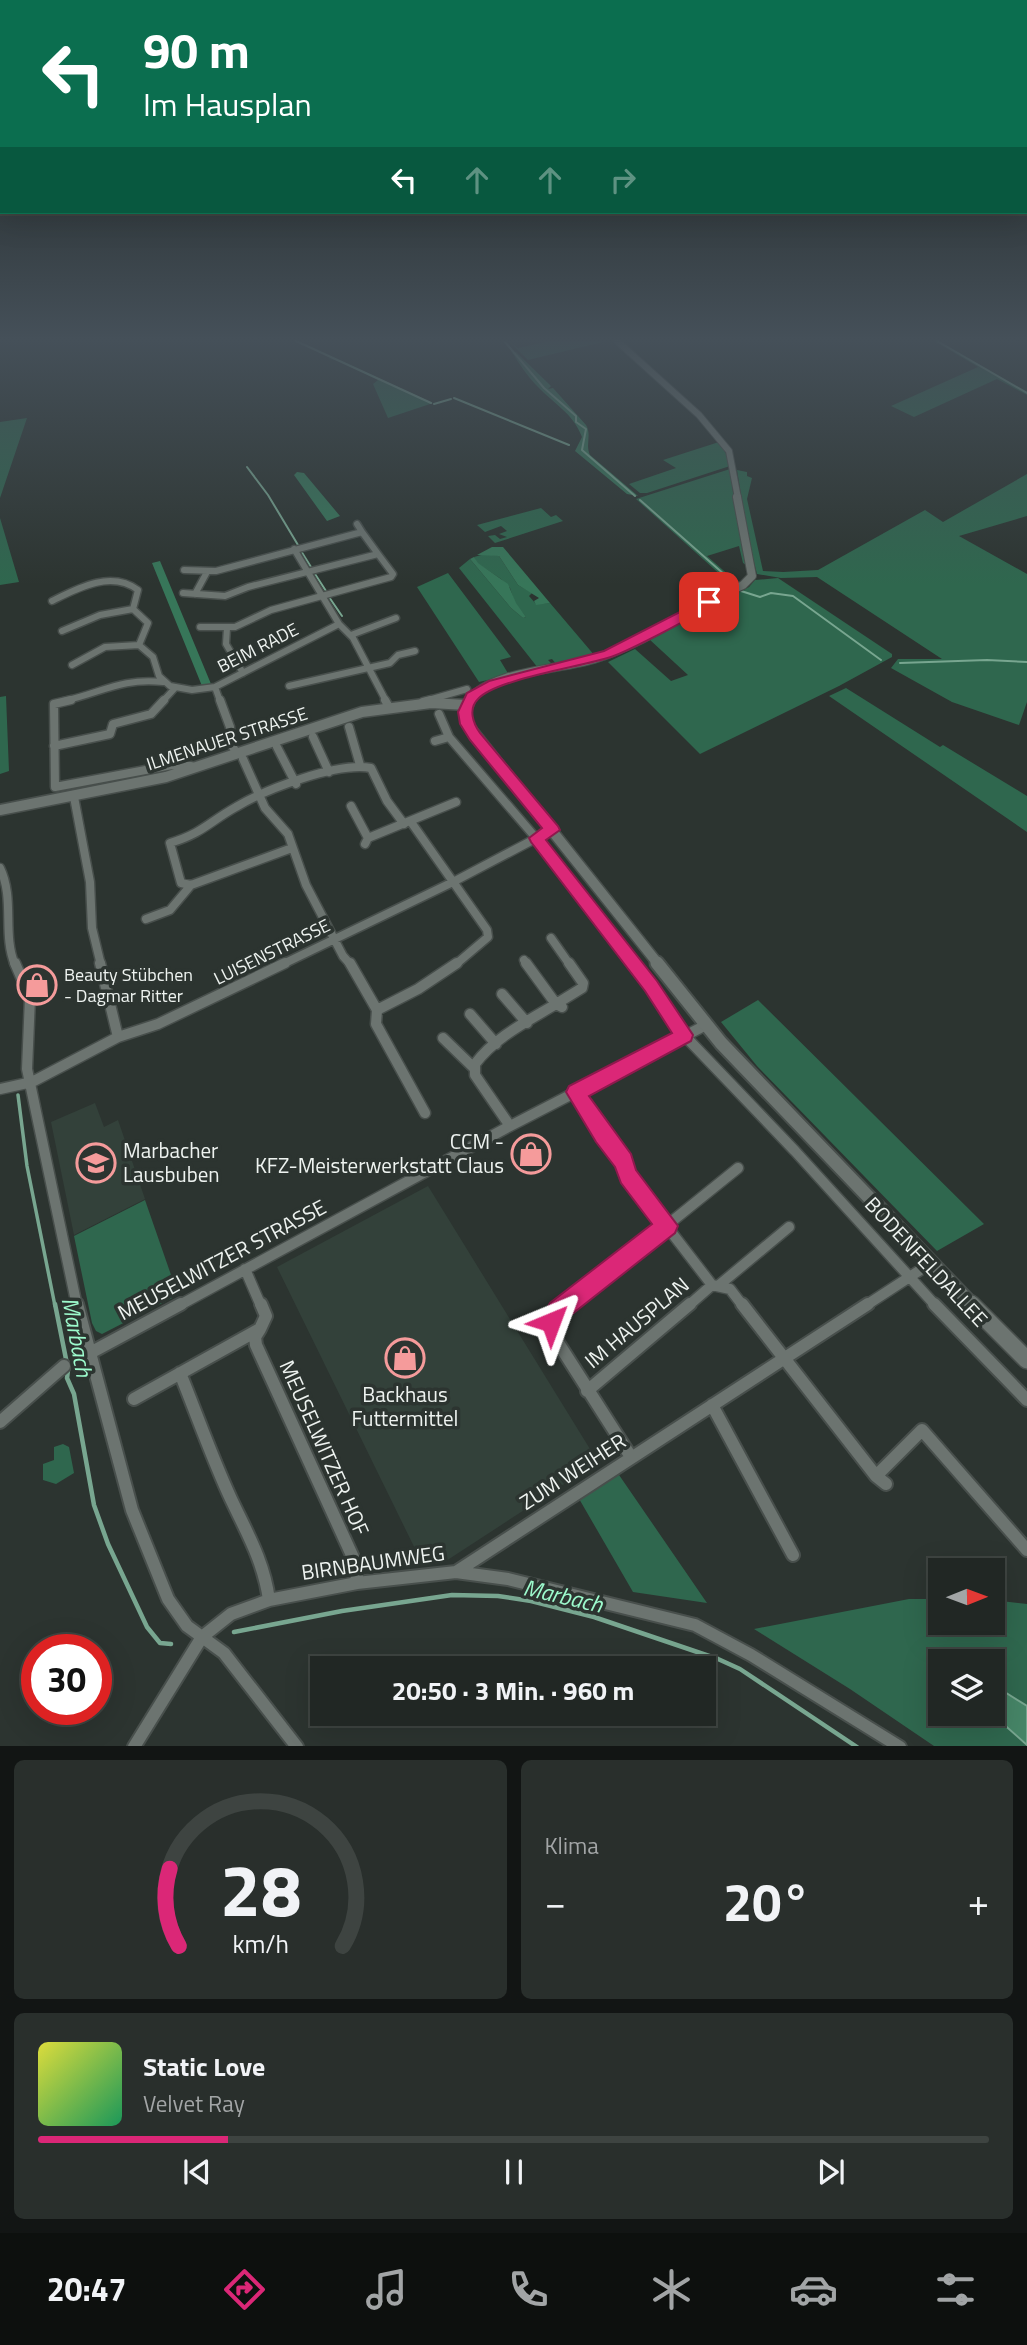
<!DOCTYPE html>
<html lang="de">
<meta charset="utf-8">
<style>
body{margin:0;font-family:"Titillium Web",sans-serif;background:#292f2c;color:#f1f3f6;height:100vh;display:flex;flex-direction:column;font-size:26px;white-space:nowrap}
*{box-sizing:border-box;margin:0}
p{font-size:23px;color:#a2a5a6}
.icon{flex:none;width:38px;height:38px;fill:none;stroke:currentColor;stroke-width:2;stroke-linecap:round;stroke-linejoin:round}
.map{position:relative;height:1746px;overflow:hidden}
.drawer{display:flex;flex-direction:column;gap:14px;padding:14px;background:#121514;flex:1}
.drawer>*{flex:none}
.banner{position:absolute;left:0px;top:0px;width:1027px;height:214px;box-shadow:0 7px 28px #0002,0 0 0 2px #3e4441;background:#0b6e4f;color:#fff;overflow:hidden}
.needle{width:46px;rotate:89deg}
.controls{position:absolute;left:928px;top:1558px;display:grid;gap:14px}
.controls a{display:grid;place-items:center;width:77px;height:77px;border-radius:0px;background:#212724;box-shadow:0 7px 28px #0002,0 0 0 2px #3e4441;font-size:35px}
.speed{position:absolute;left:21px;top:1634px;display:flex;gap:14px;font-size:35px;font-weight:700;text-align:center}
.speed>*{display:grid;place-content:center;width:91px;height:91px;border-radius:50%;background:#212724;box-shadow:0 7px 28px #0002,0 0 0 2px #3e4441;line-height:1}
.speed .limit{border:10px solid #d22;background:#fff;color:#111}
.pin{position:absolute;display:grid;place-items:center;width:60px;height:60px;color:#fff;margin:-30px;border-radius:14px;box-shadow:0 4px 10px #0006}
.me{position:absolute;width:77px;margin:-38px;rotate:44deg;stroke-linejoin:round;filter:drop-shadow(0 0 5px #0008)}
.turn{display:flex;align-items:center;gap:24px;height:147px;padding:0 28px;font-size:32px}
.turn .icon{width:91px;height:91px;stroke-width:2.5}
.turn b{display:block;font-size:49px;line-height:60px}
.lanes{display:flex;align-items:center;height:66px;padding:0 28px;background:#0003;justify-content:center;gap:35px;direction:ltr}
.lanes .off{opacity:.35}
.big{font-size:52px;font-weight:700;line-height:1.1}
.drawer .tile{flex:1;display:flex;flex-direction:column;justify-content:center;gap:10px;min-width:0;padding:0 24px;border-radius:10px;background:#292f2c}
.drawer .dial{align-items:center;gap:0}
.dial svg{height:182px;overflow:visible;fill:none;stroke:#3e4441;stroke-width:7;stroke-linecap:round;text-anchor:middle}
.dial text{fill:#f1f3f6;stroke:none}
.song{display:flex;align-items:center;gap:21px}
.cover{width:84px;height:84px;border-radius:10px;background:linear-gradient(135deg,hsl(60 70% 55%),hsl(150 70% 35%))}
.played{height:7px;border-radius:4px;background:linear-gradient(90deg,#db2777 20%,#3e4441 20%)}
.keys{display:flex;justify-content:space-around;direction:ltr}
.heat{display:flex;justify-content:space-between;align-items:center;font-size:38px;direction:ltr}
.drawer .tiles{flex:1;display:grid;gap:14px;grid-template-columns:1fr 1fr}
.tile:last-child{grid-column:span 2}
.trip{position:absolute;left:310px;top:1656px;width:406px;height:70px;border-radius:0px;background:#212724;box-shadow:0 7px 28px #0002,0 0 0 2px #3e4441;font-weight:700;line-height:70px;text-align:center}
.tabs{display:flex;height:112px;justify-content:space-around;align-items:center;background:#0d100e;color:#a2a5a6}
.tabs .icon{width:49px;height:49px}
.tabs .active{color:#db2777}
.tabs b{font-size:32px;color:#f1f3f6}
.map>svg:first-child{display:block}
.built{fill:#33413a}
.green{fill:#2f674e}
.forest{fill:#377659}
.water{fill:#468567;stroke:#78a690;stroke-width:2}
.lines{fill:none;stroke-linecap:round;stroke-linejoin:round}
.stream-far2{stroke:#78a690;stroke-width:2}
.stream-far1{stroke:#78a690;stroke-width:3.5}
.stream{stroke:#78a690;stroke-width:4.5}
.minor-far3-casing{stroke:#484f4c;stroke-width:9}
.minor-far2-casing{stroke:#484f4c;stroke-width:11}
.minor-far1-casing{stroke:#484f4c;stroke-width:13}
.minor-casing{stroke:#484f4c;stroke-width:16}
.tertiary-far4-casing{stroke:#484f4c;stroke-width:8}
.tertiary-far3-casing{stroke:#484f4c;stroke-width:10}
.tertiary-far2-casing{stroke:#484f4c;stroke-width:13}
.tertiary-far1-casing{stroke:#484f4c;stroke-width:17}
.tertiary-casing{stroke:#484f4c;stroke-width:20}
.minor-far3{stroke:#6c7470;stroke-width:6}
.minor-far2{stroke:#6c7470;stroke-width:8}
.minor-far1{stroke:#6c7470;stroke-width:10}
.minor{stroke:#6c7470;stroke-width:12}
.tertiary-far4{stroke:#6c7470;stroke-width:6}
.tertiary-far3{stroke:#6c7470;stroke-width:8}
.tertiary-far2{stroke:#6c7470;stroke-width:10}
.tertiary-far1{stroke:#6c7470;stroke-width:13}
.tertiary{stroke:#6c7470;stroke-width:17}
.route{fill:#db2777;stroke:#8e194d;stroke-width:2}
.labels{text-anchor:middle;stroke-width:7;stroke-linejoin:round;paint-order:stroke}
.street-label{font-size:18px;fill:#eef3f0;stroke:#2c3430}
.poi-label{font-size:18px;fill:#eef3f0;stroke:#2c3430;text-anchor:start}
.near-poi-label{font-size:21px;fill:#eef3f0;stroke:#2c3430;text-anchor:end}
.near-street-label{font-size:21px;fill:#eef3f0;stroke:#2c3430}
.near-water-label{font-size:23px;font-style:italic;fill:#9dfbcd;stroke:#2c3430}
</style>
<div class="map">
<svg width="1027" height="1747" viewBox="0 0 1027 1747">
<rect width="100%" height="100%" fill="#2c3430"/>
<path class="built" d="M95,1103L104,1127L118,1120L145,1199L74,1235L51,1122Z
M428,1186L598,1462L446,1561L423,1565L277,1267Z"/>
<path class="green" d="M295,341H298L433,403L388,418L373,384L378,380L336,360L328,359L332,358Z
M509,341L518,348L550,341H607L528,360Z
M934,341H939L1027,392V395L997,379L914,417L891,406L978,367Z
M27,418L0,498V422Z
M719,442L727,455L730,466L647,493H640L629,484L676,468L663,460Z
M730,469L736,515L748,566L743,563L739,546L707,556L739,584L733,586L636,499Z
M737,470L747,472V476L752,478L747,499L763,571L783,572L818,570L925,510L943,522L1027,474V516L959,536L1027,574V702L1019,725L952,702L891,668L898,659H942L817,577L781,578L757,574L749,543Z
M541,508L551,517L556,515L563,521L495,543L488,536L495,535L500,539L507,537L499,534L507,531L501,526L485,532L477,525Z
M0,518L19,582L0,585Z
M485,554L499,556L518,585L532,593L529,596L536,604L550,603L595,656L557,665L552,659L548,660L553,665L538,668L459,568L470,559L511,608L523,618L526,617L515,603L510,588L501,579L477,563L474,557Z
M448,573L511,657L500,660L509,675L479,682L417,587Z
M778,578L892,654V657L839,686L700,754L608,662L635,649L671,681L688,675L649,639L749,587L755,580Z
M846,688L940,747L943,745L1027,796V832L829,696Z
M6,696L9,771L0,774V697Z
M758,1000L984,1224L937,1251L757,1066L721,1022Z
M145,1200L178,1295L102,1334L96,1331L92,1323L74,1236Z
M63,1444L69,1447L74,1473L56,1484L43,1480V1464L54,1460V1447Z
M617,1472L707,1603L633,1592L578,1497Z
M909,1599H940V1622H992V1600L1027,1604V1706L992,1684V1661H940V1713H991L1027,1746H934L850,1689L754,1629Z"/>
<path class="forest" d="M511,351L516,352L551,386L548,389L553,388L586,425C592,435 585,445 590,455L638,496L627,494L575,451L582,437C573,413 554,404 538,387C527,376 519,363 511,351Z
M297,472L304,473L340,516L327,521L294,475Z
M492,547H503L550,603L536,605L534,601L539,598L518,585L499,556L477,555Z
M474,557L478,563L508,584L516,603L526,617L523,618L511,608L470,559Z
M160,561L211,684L202,686L152,563Z"/>
<path class="water" d="M992,1684L1027,1706V1745L991,1713Z"/>
<g class="lines">
<path class="stream-far2" d="M296,341L431,403
M937,341L1027,393
M505,342L544,388L576,416V422L586,429L582,450L635,496
M454,398L569,445
M434,404L451,399
M247,467L268,495L298,545
M640,500L734,583
M301,551L311,567
M315,574L326,591
M741,591L760,597L771,593L793,596L881,660
M329,597L342,616
M900,663L987,660L1027,662"/>
<path class="stream-far1" d="M18,1095L27,1166L55,1306"/>
<path class="stream" d="M55,1304L67,1364
M68,1370L67,1378L74,1394L94,1505L108,1544L147,1627L160,1643L171,1644
M234,1632L342,1611L452,1595L498,1596L531,1601L594,1617L718,1659L740,1669L857,1747"/>
<g class="minor-far3-casing">
<path id="minor-far3" d="M294,549L339,624L353,638L386,701
M184,570L216,571L362,532L357,524
M183,593L225,596L248,587L378,554L362,532
M195,594L207,572
M52,601C78,588 111,570 138,590L133,609
M200,627H235L271,610L391,577L393,574L378,554
M227,628L226,644L243,673
M62,631L100,615L133,609L148,623L139,645
M351,635L396,618
M72,665L105,647L139,645L153,657L159,676L170,686L192,690L215,687L339,624
M289,686L390,663L398,655L415,651
M215,687L220,701
M64,701C104,692 120,678 163,682
M163,701L175,688
M425,701L467,689"/>
</g>
<g class="minor-far2-casing">
<path id="minor-far2" d="M71,700L54,704L55,787L172,765L191,766
M220,700L230,727L231,744L236,752
M385,700L389,707
M423,702L431,700
M439,714L449,737L536,838L634,965
M349,727L360,765
M313,737L329,772
M435,741L449,737
M54,746L110,734L113,724L151,714L164,700
M277,747L296,784
M243,759L265,808L288,834L306,885L343,956L351,965
M74,797L90,882L92,928L101,965
M351,806L368,838
M411,822L487,930L488,937L455,965
M365,844L368,838L456,802
M292,848L191,885L181,883L170,843C203,833 209,822 236,807C266,789 337,762 371,768L387,801L404,824
M0,868C15,899 2,934 15,965
M146,919L170,910L191,885
M551,938L570,965
M524,960L527,965
M281,965L453,882L552,830"/>
</g>
<g class="minor-far1-casing">
<path id="minor-far1" d="M15,963L30,998L27,1069L77,1306
M100,963L118,1037
M350,963L377,1010L376,1024L425,1113
M526,963L556,1004L582,988L583,983L569,963
M633,963L684,1035L795,1151L936,1306
M502,994L527,1023
M377,1010L418,989L457,963
M470,1014L496,1044
M443,1038L474,1068
M0,1089L32,1082L118,1037L158,1024L285,963
M576,1092L623,1161L628,1176L712,1285L730,1289L743,1306
M510,1126L475,1075V1064C495,1037 528,1021 556,1004L562,1007
M245,1269L261,1306
M718,1286L789,1227
M178,1306L510,1126L706,1025
M567,1306L738,1168
M688,1306L712,1285
M865,1306L931,1263"/>
</g>
<g class="minor-casing">
<path id="minor" d="M77,1304L132,1510L168,1599L187,1626L224,1653L297,1747
M569,1304L552,1318L551,1328L555,1338L631,1457
M742,1304L876,1476L886,1484
M934,1304L1027,1400
M260,1329L255,1337L256,1345L356,1564L357,1583
M90,1353L181,1304
M180,1373C197,1415 212,1458 231,1499C247,1533 264,1562 269,1600
M587,1391L690,1304
M134,1399L260,1329L266,1316L261,1304
M712,1405L793,1555
M0,1422L64,1366
M876,1476L922,1430L1027,1550
M456,1572L868,1304
M134,1747L202,1637L231,1614L269,1600L357,1583L456,1572L508,1579L695,1625L751,1655L900,1747"/>
</g>
<g class="tertiary-far4-casing">
<path id="tertiary-far4" d="M617,341L699,415L729,451L738,498"/>
</g>
<g class="tertiary-far3-casing">
<path id="tertiary-far3" d="M468,701C492,670 559,670 594,659C646,642 693,609 743,585L752,576L737,497"/>
</g>
<g class="tertiary-far2-casing">
<path id="tertiary-far2" d="M470,700L466,710L467,724L659,965
M0,810L166,777L362,712L431,703L466,705"/>
</g>
<g class="tertiary-far1-casing">
<path id="tertiary-far1" d="M657,963L721,1043L973,1306"/>
</g>
<g class="tertiary-casing">
<path id="tertiary" d="M971,1304L1027,1360"/>
</g>
<use href="#minor-far3" class="minor-far3"/>
<use href="#minor-far2" class="minor-far2"/>
<use href="#minor-far1" class="minor-far1"/>
<use href="#minor" class="minor"/>
<use href="#tertiary-far4" class="tertiary-far4"/>
<use href="#tertiary-far3" class="tertiary-far3"/>
<use href="#tertiary-far2" class="tertiary-far2"/>
<use href="#tertiary-far1" class="tertiary-far1"/>
<use href="#tertiary" class="tertiary"/>
</g>
<linearGradient id="sky" x2="0" y2="1"><stop stop-color="#181d1a"/><stop offset="0.58" stop-color="#455059"/><stop offset="1" stop-color="#455059" stop-opacity="0"/></linearGradient>
<rect width="1027" height="585" fill="url(#sky)"/>
<path class="route" d="M705,599L715,602C703,613 628,651 611,657C581,667 496,679 478,699C468,709 473,723 480,733L558,826L560,830L546,840L657,981L693,1035L691,1041L589,1096L631,1154L636,1170L678,1226L675,1233L566,1319L559,1330L551,1334L543,1330L540,1322L550,1303L652,1224L621,1183L615,1167L596,1142L566,1092L569,1086L672,1033L645,991L531,842L529,838L542,828L470,740L460,724L458,712L467,693L489,681L604,651Z"/>
<defs>
<g id="shop-ring" transform="scale(2.0125)"><circle r="9.5" fill="#2c3430" stroke="#f59b9b" stroke-width="1.5"/><path d="M-5-2.5h2.3a2.7 3.5 0 0 1 5.4 0H5L5.5 6h-11ZM-1.5-2.5h3a1.5 2.3 0 0 0-3 0Z" fill="#f59b9b"/></g>
<g id="school-ring" transform="scale(2.0125)"><circle r="9.5" fill="#2c3430" stroke="#f59b9b" stroke-width="1.5"/><path d="M0-5L7-2L0 1L-7-2ZM-4 1L0 2.5L4 1V4Q0 6-4 4Z" fill="#f59b9b"/></g>
</defs>
<g fill-rule="evenodd">
<use href="#shop-ring" x="37" y="985"/>
<use href="#shop-ring" x="531" y="1154"/>
<use href="#school-ring" x="96" y="1163"/>
<use href="#shop-ring" x="405" y="1358"/>
</g>
<g class="labels">
<g class="street-label">
<text transform="translate(258 648) rotate(-27)" y="6">BEIM RADE</text>
<text transform="translate(227 739) rotate(-18)" y="6">ILMENAUER STRASSE</text>
<text transform="translate(272 952) rotate(-26)" y="6">LUISENSTRASSE</text>
</g>
<g class="poi-label">
<text x="64" y="981">Beauty Stübchen<tspan x="64" dy="21">- Dagmar Ritter</tspan></text>
</g>
<g class="near-poi-label">
<text x="504" y="1149">CCM -<tspan x="504" dy="24">KFZ-Meisterwerkstatt Claus</tspan></text>
<text x="123" y="1158" text-anchor="start">Marbacher<tspan x="123" dy="24">Lausbuben</tspan></text>
<text x="405" y="1402" text-anchor="middle">Backhaus<tspan x="405" dy="24">Futtermittel</tspan></text>
</g>
<g class="near-street-label">
<text transform="translate(222 1260) rotate(-28)" y="7">MEUSELWITZER STRASSE</text>
<text transform="translate(926 1262) rotate(47)" y="7">BODENFELDALLEE</text>
<text transform="translate(637 1323) rotate(-40)" y="7">IM HAUSPLAN</text>
<text transform="translate(324 1448) rotate(66)" y="7">MEUSELWITZER HOF</text>
<text transform="translate(573 1472) rotate(-33)" y="7">ZUM WEIHER</text>
<text transform="translate(373 1563) rotate(-8)" y="7">BIRNBAUMWEG</text>
</g>
<g class="near-water-label">
<text transform="translate(77 1337) rotate(79)" y="8">Marbach</text>
<text transform="translate(563 1596) rotate(13)" y="8">Marbach</text>
</g>
</g>
</svg>
<div class="controls">
<a><svg class="needle" viewBox="-14 -14 28 28"><path d="M0-13l5 13h-10z" fill="#e53935"/><path d="M0 13l5-13h-10z" fill="#a2a5a6"/></svg></a>
<a><svg class="icon" aria-label="layers" viewBox="0 0 24 24"><path d="M12 4l9 5-9 5-9-5zM3 14l9 5 9-5"/></svg></a>
</div>
<div class="speed"><div class="limit">30</div></div>
<div class="pin" style="left:709px;top:602px;background:#d93025"><svg class="icon" aria-label="arrive" viewBox="0 0 24 24"><path d="M6 21V4h12l-3 4 3 4H6"/></svg></div>
<svg class="me" style="left:551px;top:1322px" viewBox="-20 -20 40 40"><path d="M0-17L14 15 0 8-14 15z" fill="#db2777" stroke="#fff" stroke-width="4"/></svg>
<div class="trip">20:50 · 3 Min. · 960 m</div>
<div class="banner">
<div class="turn"><svg class="icon" aria-label="left" viewBox="0 0 24 24"><path d="M17 20v-9H6M10 6l-5 5 5 5"/></svg><div><b>90 m</b>Im Hausplan</div></div>
<div class="lanes"><svg class="icon" aria-label="left" viewBox="0 0 24 24"><path d="M17 20v-9H6M10 6l-5 5 5 5"/></svg><svg class="icon off" aria-label="ahead" viewBox="0 0 24 24"><path d="M12 20V5M6 11l6-6 6 6"/></svg><svg class="icon off" aria-label="ahead" viewBox="0 0 24 24"><path d="M12 20V5M6 11l6-6 6 6"/></svg><svg class="icon off" aria-label="right" viewBox="0 0 24 24"><path d="M7 20v-9h11M14 6l5 5-5 5"/></svg></div>
</div>
</div>
<section class="drawer">
<div class="tiles">
<div class="tile dial"><svg viewBox="0 0 100 80">
<path d="M14 69A42 42 0 1 1 86 69"/>
<path d="M14 69A42 42 0 0 1 10 35" stroke="#db2777"/>
<text x="50" y="56" font-size="32" font-weight="700">28</text>
<text x="50" y="72" font-size="11">km/h</text>
</svg></div>
<div class="tile"><p>Klima</p>
<div class="heat"><a>−</a><b class="big">20°</b><a>+</a></div>
</div>
<div class="tile">
<div class="song"><i class="cover"></i><div><b>Static Love</b><p>Velvet Ray</p></div></div>
<div class="played"></div>
<div class="keys"><svg class="icon" aria-label="previous" viewBox="0 0 24 24"><path d="M18 5L8 12l10 7zM5 5v14"/></svg><svg class="icon" aria-label="pause" viewBox="0 0 24 24"><path d="M8 5v14M16 5v14"/></svg><svg class="icon" aria-label="next" viewBox="0 0 24 24"><path d="M6 5l10 7-10 7zM19 5v14"/></svg></div>
</div>
</div>
</section>
<nav class="tabs">
<b>20:47</b>
<svg class="icon active" aria-label="directions" viewBox="0 0 24 24"><path d="M12 3l9 9-9 9-9-9zM9 14v-3h6M13 9l2 2-2 2"/></svg>
<svg class="icon" aria-label="music" viewBox="0 0 24 24"><path d="M9 18V5l10-2v13"/><circle cx="6" cy="18" r="3"/><circle cx="16" cy="16" r="3"/></svg>
<svg class="icon" aria-label="phone" viewBox="0 0 24 24"><path d="M5 4h4l2 5-3 2q2 4 5 5l2-3 5 2v4C11 20 4 13 5 4z"/></svg>
<svg class="icon" aria-label="climate" viewBox="0 0 24 24"><path d="M12 3v18M4 7l16 10M4 17L20 7"/></svg>
<svg class="icon" aria-label="car" viewBox="0 0 24 24"><path d="M5 17H2v-5l4-1 3-4h7l3 4 3 1v5h-3M9 17h6M6 11h13"/><circle cx="7" cy="17" r="2"/><circle cx="17" cy="17" r="2"/></svg>
<svg class="icon" aria-label="filters" viewBox="0 0 24 24"><path d="M4 7h16M4 17h16"/><circle cx="9" cy="7" r="2"/><circle cx="15" cy="17" r="2"/></svg>
</nav>
